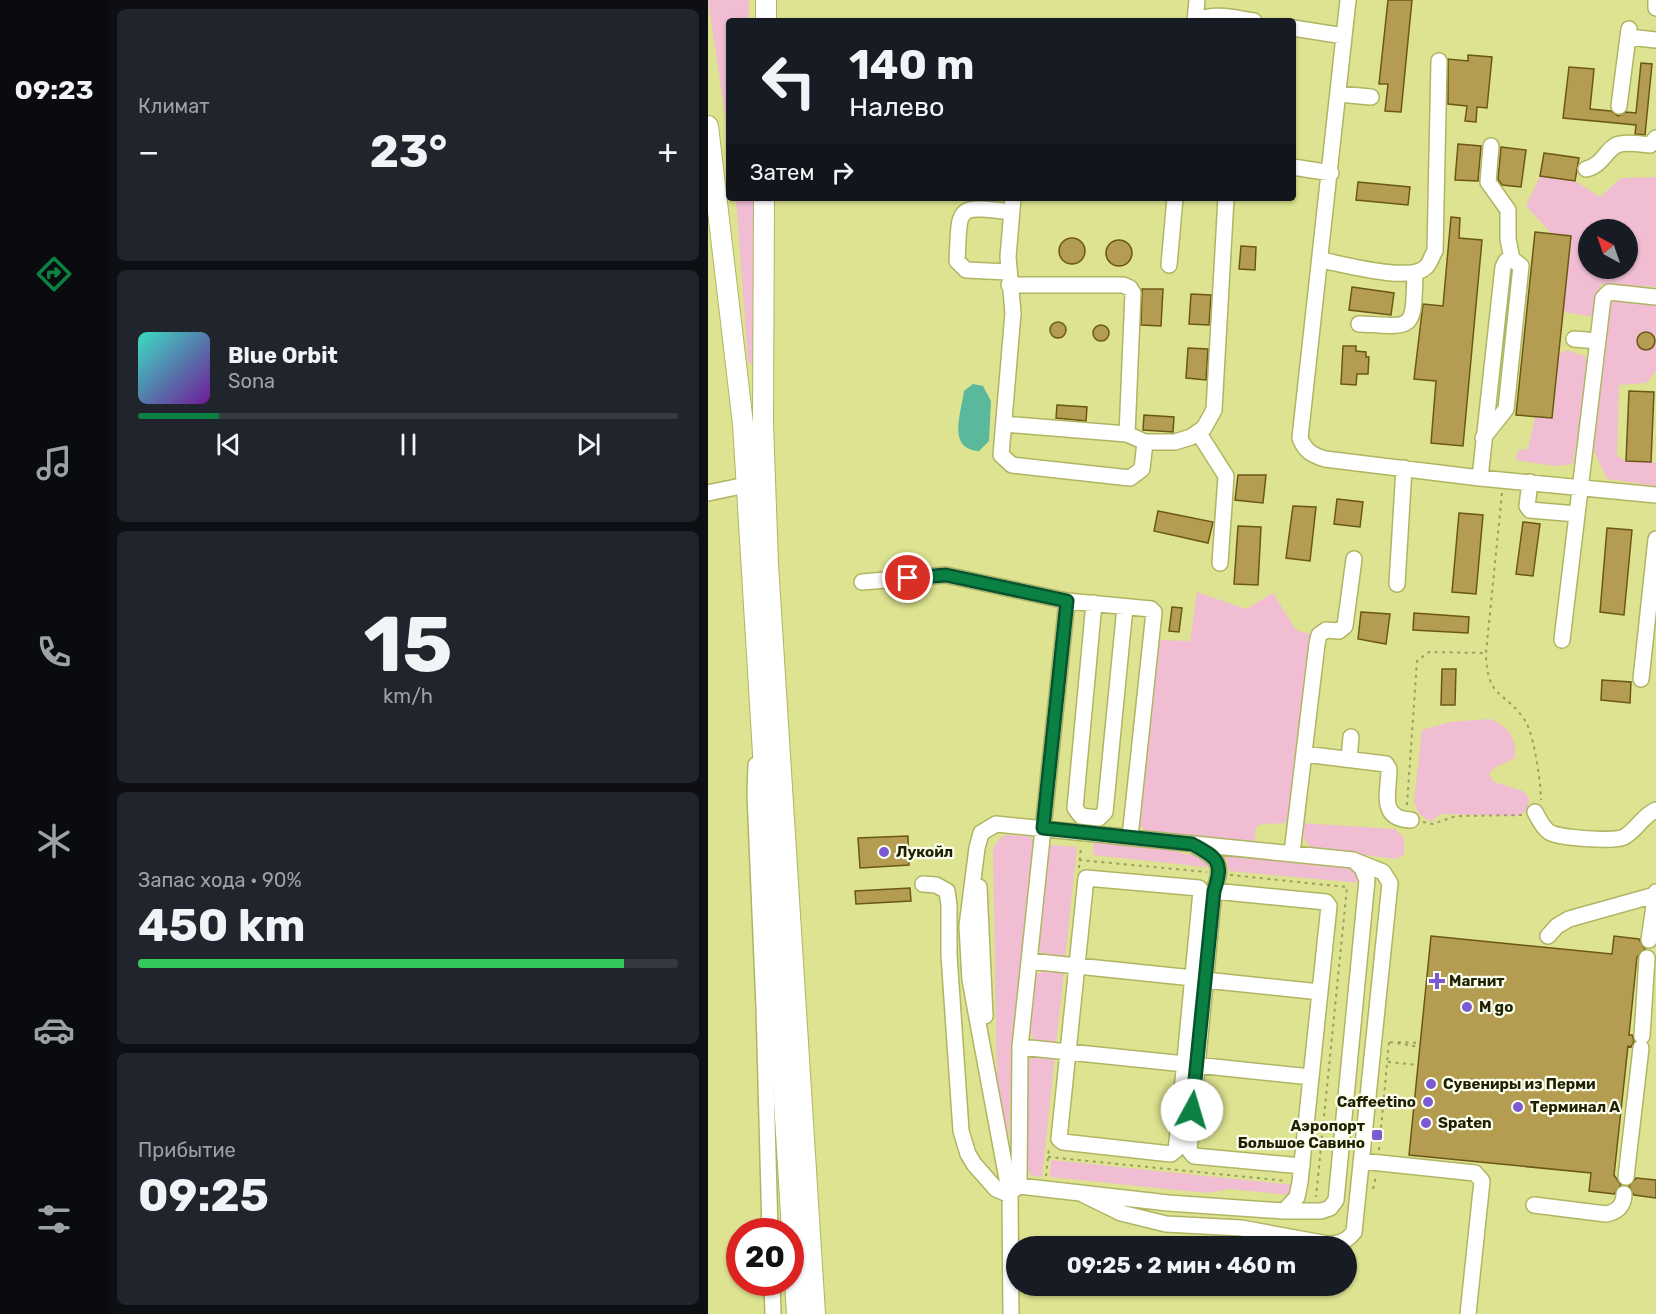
<!DOCTYPE html>
<html lang="ru">
<meta charset="utf-8">
<style>
body{margin:0;font-family:Rubik,sans-serif;background:#20242c;color:#f1f3f6;height:100vh;display:flex;flex-direction:column;font-size:22px;white-space:nowrap}
*{box-sizing:border-box;margin:0}
p{font-size:20px;color:#9ea1a6}
.icon{flex:none;width:33px;height:33px;fill:none;stroke:currentColor;stroke-width:2;stroke-linecap:round;stroke-linejoin:round}
.map{position:relative;flex:1;overflow:hidden}
.sheet{display:flex;flex-direction:column;gap:9px;padding:9px;background:#0d0f14;width:600px}
.sheet>*{flex:none}
.guide{position:absolute;left:18px;top:18px;width:570px;height:183px;border-radius:6px;box-shadow:0 2px 4px #0004;background:#171b24;color:#f1f3f6;overflow:hidden}
.needle{width:39px;rotate:320deg}
.tools{position:absolute;left:870px;top:219px;display:grid;gap:12px}
.tools a{display:grid;place-items:center;width:60px;height:60px;border-radius:50%;background:#171b24;box-shadow:0 2px 4px #0004;font-size:30px}
.speed{position:absolute;left:18px;top:1218px;display:flex;gap:12px;font-size:30px;font-weight:700;text-align:center}
.speed>*{display:grid;place-content:center;width:78px;height:78px;border-radius:50%;background:#171b24;box-shadow:0 2px 4px #0004;line-height:1}
.speed .limit{border:9px solid #d22;background:#fff;color:#111}
.pin{position:absolute;display:grid;place-items:center;width:51px;height:51px;color:#fff;margin:-26px;border:3px solid #fff;border-radius:50%;box-shadow:0 2px 6px #0007}
.me{position:absolute;width:66px;margin:-33px;rotate:6deg;stroke-linejoin:round;filter:drop-shadow(0 0 4px #0008)}
.turn{display:flex;align-items:center;gap:21px;height:126px;padding:0 24px;font-size:27px}
.turn .icon{width:78px;height:78px;stroke-width:2.5}
.turn b{display:block;font-size:42px;line-height:51px}
.then{display:flex;align-items:center;height:57px;padding:0 24px;background:#0003;gap:12px;font-size:22px}
.big{font-size:45px;font-weight:700;line-height:1.1}
.sheet .tile{flex:1;display:flex;flex-direction:column;justify-content:center;gap:9px;min-width:0;padding:0 21px;border-radius:9px;background:#20242c}
.sheet .dial{align-items:center;gap:0}
.dial b{font-size:78px;line-height:1}
.song{display:flex;align-items:center;gap:18px}
.cover{width:72px;height:72px;border-radius:9px;background:linear-gradient(135deg,hsl(170 70% 55%),hsl(280 70% 35%))}
.played{height:6px;border-radius:3px;background:linear-gradient(90deg,#0b8043 15%,#363941 15%)}
.keys{display:flex;justify-content:space-around;direction:ltr}
.heat{display:flex;justify-content:space-between;align-items:center;font-size:33px;direction:ltr}
.charge{height:9px;border-radius:4px;background:linear-gradient(90deg,#34c759 90%,#363941 0)}
.trip{position:absolute;left:298px;top:1236px;width:351px;height:60px;border-radius:30px;background:#171b24;box-shadow:0 2px 4px #0004;font-weight:700;line-height:60px;text-align:center}
main{display:flex;flex:1;min-height:0}
.dock{display:flex;flex-direction:column;width:108px;justify-content:space-around;align-items:center;background:#090b0e;color:#9ea1a6}
.dock .icon{width:42px;height:42px}
.dock .current{color:#0b8043}
.dock b{font-size:27px;color:#f1f3f6}
.map>svg:first-child{display:block}
.green{fill:#f0bdd2;fill-rule:evenodd}
.water{fill:#5ab89d}
.building{fill:#b49c51;stroke:#6b5817;stroke-width:1.5}
.lines{fill:none;stroke-linecap:round;stroke-linejoin:round}
.minor-casing{stroke:#b0b563;stroke-width:18}
.major-casing{stroke:#b0b563;stroke-width:22}
.path{stroke:#9a9f5e;stroke-width:2;stroke-dasharray:3 4.5;stroke-linecap:butt}
.minor{stroke:#fff;stroke-width:15}
.major{stroke:#fff;stroke-width:20}
.route-casing{stroke:#07532c;stroke-width:15}
.route{stroke:#0b8043;stroke-width:10}
.poi-dot{fill:#7b5ad4;stroke:#fdffee;stroke-width:2}
.labels{text-anchor:middle;stroke-width:4.5;stroke-linejoin:round;paint-order:stroke}
.poi-label{font-size:15px;font-weight:bold;fill:#1f2100;stroke:#fdffee;text-anchor:start}
</style>
<main>
<nav class="dock">
<b>09:23</b>
<svg class="icon current" aria-label="directions" viewBox="0 0 24 24"><path d="M12 3l9 9-9 9-9-9zM9 14v-3h6M13 9l2 2-2 2"/></svg>
<svg class="icon" aria-label="music" viewBox="0 0 24 24"><path d="M9 18V5l10-2v13"/><circle cx="6" cy="18" r="3"/><circle cx="16" cy="16" r="3"/></svg>
<svg class="icon" aria-label="phone" viewBox="0 0 24 24"><path d="M5 4h4l2 5-3 2q2 4 5 5l2-3 5 2v4C11 20 4 13 5 4z"/></svg>
<svg class="icon" aria-label="climate" viewBox="0 0 24 24"><path d="M12 3v18M4 7l16 10M4 17L20 7"/></svg>
<svg class="icon" aria-label="car" viewBox="0 0 24 24"><path d="M5 17H2v-5l4-1 3-4h7l3 4 3 1v5h-3M9 17h6M6 11h13"/><circle cx="7" cy="17" r="2"/><circle cx="17" cy="17" r="2"/></svg>
<svg class="icon" aria-label="filters" viewBox="0 0 24 24"><path d="M4 7h16M4 17h16"/><circle cx="9" cy="7" r="2"/><circle cx="15" cy="17" r="2"/></svg>
</nav>
<section class="sheet">
<div class="tile"><p>Климат</p>
<div class="heat"><a>−</a><b class="big">23°</b><a>+</a></div>
</div>
<div class="tile">
<div class="song"><i class="cover"></i><div><b>Blue Orbit</b><p>Sona</p></div></div>
<div class="played"></div>
<div class="keys"><svg class="icon" aria-label="previous" viewBox="0 0 24 24"><path d="M18 5L8 12l10 7zM5 5v14"/></svg><svg class="icon" aria-label="pause" viewBox="0 0 24 24"><path d="M8 5v14M16 5v14"/></svg><svg class="icon" aria-label="next" viewBox="0 0 24 24"><path d="M6 5l10 7-10 7zM19 5v14"/></svg></div>
</div>
<div class="tile dial"><b>15</b><p>km/h</p></div>
<div class="tile"><p>Запас хода · 90%</p><b class="big">450 km</b><div class="charge"></div></div>
<div class="tile"><p>Прибытие</p><b class="big">09:25</b></div>
</section>
<div class="map">
<svg width="948" height="1314" viewBox="0 0 948 1314">
<rect width="100%" height="100%" fill="#dde390"/>
<path class="green" d="M0,0H41V21H21V141Z
M832,176L867,181L892,197L913,178L948,177V287L893,284L887,317L855,312L863,236L844,234L818,206ZM880,230H920V268H880Z
M28,198H47L45,366L40,362Z
M902,299L948,305V371L938,383L911,385L909,456L918,461L948,462V486L899,479L881,440Z
M859,350L876,356L881,363L865,464L847,466L808,460L810,450L820,449L827,417L845,418L851,354Z
M489,592L538,609L565,593L588,630L606,635L581,819L577,823L554,824L548,827L547,844L440,833L431,825L452,640L482,641Z
M782,719C802,728 808,736 807,758L786,768L781,774L786,782L815,791L821,798L820,810L809,816L732,814L723,822L711,814L706,802L714,730L742,722Z
M593,823L687,829L696,838V854L689,859L604,849L593,835Z
M298,835L321,836L327,842L303,1077L301,1136L296,1138L289,1087L285,848L291,839Z
M386,838L453,845L476,854L496,856L506,868L385,855Z
M342,845L369,847L357,959L338,958L331,950Z
M513,853L648,867L653,883L521,871L519,861Z
M336,970L356,972L348,1045L328,1043L322,1033L328,975Z
M327,1054L347,1056L334,1177L324,1176L316,1166L319,1063Z
M343,1160L587,1185L586,1189L580,1195L522,1189L499,1193L342,1177Z"/>
<path class="water" d="M265,384L275,386L283,401L281,441L271,451C239,449 253,414 256,391Z"/>
<path class="building" d="M680,0H704L693,112L677,111L680,84H671Z
M760,55L784,57L779,108L769,107L768,122L757,121L759,106L740,104V59L760,61Z
M933,63L944,64L937,135L927,134L928,125L855,118L861,67L886,69L882,109L903,111L910,116L918,112L928,113Z
M750,144L773,146L770,181L747,180Z
M793,147L818,150L813,187L794,185L790,179Z
M836,153L871,158L867,181L832,176Z
M650,182L702,187L700,205L648,200Z
M743,217L752,218L751,238L774,240L755,446L723,443L728,381L706,379L715,304L735,306Z
M827,232L863,236L844,418L808,415Z
M351 251a13 13 0 1 1 26 0a13 13 0 1 1-26 0Z
M398 253a13 13 0 1 1 26 0a13 13 0 1 1-26 0Z
M533,246L548,247L547,270L531,269Z
M644,287L686,293L683,315L641,310Z
M434,289H455L453,326L433,325Z
M483,294L503,295L501,325L481,324Z
M342 330a8 8 0 1 1 16 0a8 8 0 1 1-16 0Z
M385 333a8 8 0 1 1 16 0a8 8 0 1 1-16 0Z
M929 341a9 9 0 1 1 18 0a9 9 0 1 1-18 0Z
M635,346H648V351L658,352V357H661L660,374H649L648,385L633,384Z
M480,348L500,349L498,380L478,378Z
M921,391L946,392L943,462L918,461Z
M349,405L379,407L378,421L348,418Z
M436,415L466,417L465,432L435,430Z
M530,475H558L555,503L527,500Z
M629,499L655,502L652,527L626,524Z
M585,506L608,507L602,561L578,558Z
M450,511L505,522L500,543L446,531Z
M751,513L775,515L768,594L744,592Z
M815,522L832,524L825,576L808,574Z
M530,526L553,527L550,585L526,584Z
M899,528L924,530L916,615L892,612Z
M464,607L474,608L471,632L461,631Z
M653,612L682,614L678,644L650,639Z
M706,613L761,617L760,633L705,630Z
M734,669H748L747,705H733Z
M894,680L923,682L922,703L893,700Z
M200,836L201,865L152,868L150,838Z
M202,888L203,901L148,904L147,891Z
M723,936L904,954L906,936L931,939L937,949L929,957L921,1035H924L926,1041L923,1047L920,1046L906,1175L913,1185L906,1194L881,1191L883,1173L701,1155Z
M928,1178L948,1180V1198L926,1195L921,1186Z"/>
<g class="lines">
<g class="minor-casing">
<path id="minor" d="M640,0L592,438C597,451 604,455 617,459L772,478L948,495
M948,0V8
M487,21L489,0
M488,21C506,12 526,18 546,21
M585,28L636,36
M921,37L948,40
M630,94L663,97
M911,106L921,29
M585,167L623,173
M878,169C896,165 899,146 912,144C921,142 933,144 942,145L948,138
M305,198L300,257L305,313L293,455L304,465L422,478L434,469L437,442
M613,260C635,264 702,283 718,267C722,264 724,255 727,251L731,61
M461,265L467,198
M300,272L258,270L249,261C252,206 246,205 303,212
M301,285H415L422,288L425,293L419,434
M651,324C708,327 705,331 707,273
M866,339L890,341
M296,424L419,434L437,442H467L483,437L496,428L506,410L518,198
M490,432L518,476L512,563
M775,438L798,409L813,266L804,259L800,239V210L780,182L783,146
M772,478L795,267L798,261L804,259
M822,482L819,506L822,510L869,514
M0,493L38,485
M154,582L238,575L359,601
M689,584L696,468
M386,603L367,808L373,816L391,818L397,812L417,607
M854,640L895,298L901,292L948,297
M933,679L948,539
M596,754L678,764L681,769C681,792 670,819 703,820
M641,759L643,737
M48,765L47,794L56,1007L62,1232
M827,812C831,819 834,827 841,832C850,838 906,842 916,837C929,830 934,816 948,810
M487,846C512,859 515,865 506,891L481,1150L486,1156L594,1166
M584,853L609,644L611,635L618,630L631,631L637,626L646,559
M378,878L491,888L493,891L471,1123L468,1150L463,1154L355,1142L351,1139Z
M215,884L228,885L239,891L241,905V955L253,1131L260,1154L266,1164L288,1189L302,1195
M271,887L277,1016
M506,891L618,902L621,906L592,1182L589,1197L576,1211
M840,936L849,926L861,919L947,895
M941,940L948,892
M321,961L485,978
M497,980L612,992
M934,1036L939,958
M312,1047L477,1064
M488,1065L603,1077
M653,1161L767,1173L774,1181L760,1314
M918,1177L933,1048
M311,1186L312,1047L359,601L443,609L446,612L422,837
M304,1191L311,1186L460,1203L576,1211H613L622,1208L628,1200L659,880L654,868L645,860
M826,1205L898,1214C909,1212 916,1206 916,1194
M64,1282L65,1314
M303,1314L302,1195L262,980L259,926L269,848L273,833L288,824L645,860L675,872L682,883L646,1232C639,1241 632,1244 620,1244L533,1228L458,1224L413,1213L374,1194"/>
</g>
<g class="major-casing">
<path id="major" d="M58,21V0
M0,126L35,424L89,1314
M56,198L55,424L60,564L107,1314"/>
</g>
<path class="path" d="M794,493L778,653C779,701 797,689 818,722C826,736 833,783 833,800
M699,805L709,661L721,652L778,653
M715,822L725,824L748,816L816,815
M371,860L499,872
M371,868L373,847
M522,875L639,887L608,1197
M682,1042L712,1047
M690,1042L712,1043
M680,1062L710,1065
M671,1150L681,1042
M340,1157L579,1181
M338,1176L341,1148
M665,1189L668,1176"/>
<use href="#minor" class="minor"/>
<use href="#major" class="major"/>
</g>
<g class="lines">
<g class="route-casing">
<path id="route" d="M200,578L238,575L359,601L335,828L484,844C510,858 516,862 506,891L484,1110"/>
</g>
<use href="#route" class="route"/>
</g>
<g class="poi-dot">
<circle cx="176" cy="852" r="6"/>
<path d="M726 972h6v6h6v6h-6v6h-6v-6h-6v-6h6z"/>
<circle cx="759" cy="1007" r="6"/>
<circle cx="723" cy="1084" r="6"/>
<circle cx="720" cy="1102" r="6"/>
<circle cx="810" cy="1107" r="6"/>
<circle cx="718" cy="1123" r="6"/>
<rect x="663" y="1129" width="12" height="12" rx="3"/>
</g>
<g class="labels">
<g class="poi-label">
<text x="188" y="857">Лукойл</text>
<text x="741" y="986">Магнит</text>
<text x="771" y="1012">М go</text>
<text x="735" y="1089">Сувениры из Перми</text>
<text x="708" y="1107" text-anchor="end">Caffeetino</text>
<text x="822" y="1112">Терминал А</text>
<text x="730" y="1128">Spaten</text>
<text x="657" y="1131" text-anchor="end">Аэропорт<tspan x="657" dy="17">Большое Савино</tspan></text>
</g>
</g>
</svg>
<div class="tools">
<a><svg class="needle" viewBox="-14 -14 28 28"><path d="M0-13l5 13h-10z" fill="#e53935"/><path d="M0 13l5-13h-10z" fill="#9ea1a6"/></svg></a>
</div>
<div class="speed"><div class="limit">20</div></div>
<div class="pin" style="left:200px;top:578px;background:#d93025"><svg class="icon" aria-label="arrive" viewBox="0 0 24 24"><path d="M6 21V4h12l-3 4 3 4H6"/></svg></div>
<svg class="me" style="left:484px;top:1110px" viewBox="-20 -20 40 40"><circle r="19" fill="#fff"/><path d="M0-13L10 11 0 6-10 11z" fill="#0b8043"/></svg>
<div class="trip">09:25 · 2 мин · 460 m</div>
<div class="guide">
<div class="turn"><svg class="icon" aria-label="left" viewBox="0 0 24 24"><path d="M17 20v-9H6M10 6l-5 5 5 5"/></svg><div><b>140 m</b>Налево</div></div>
<div class="then">Затем<svg class="icon" aria-label="right" viewBox="0 0 24 24"><path d="M7 20v-9h11M14 6l5 5-5 5"/></svg></div>
</div>
</div>
</main>
